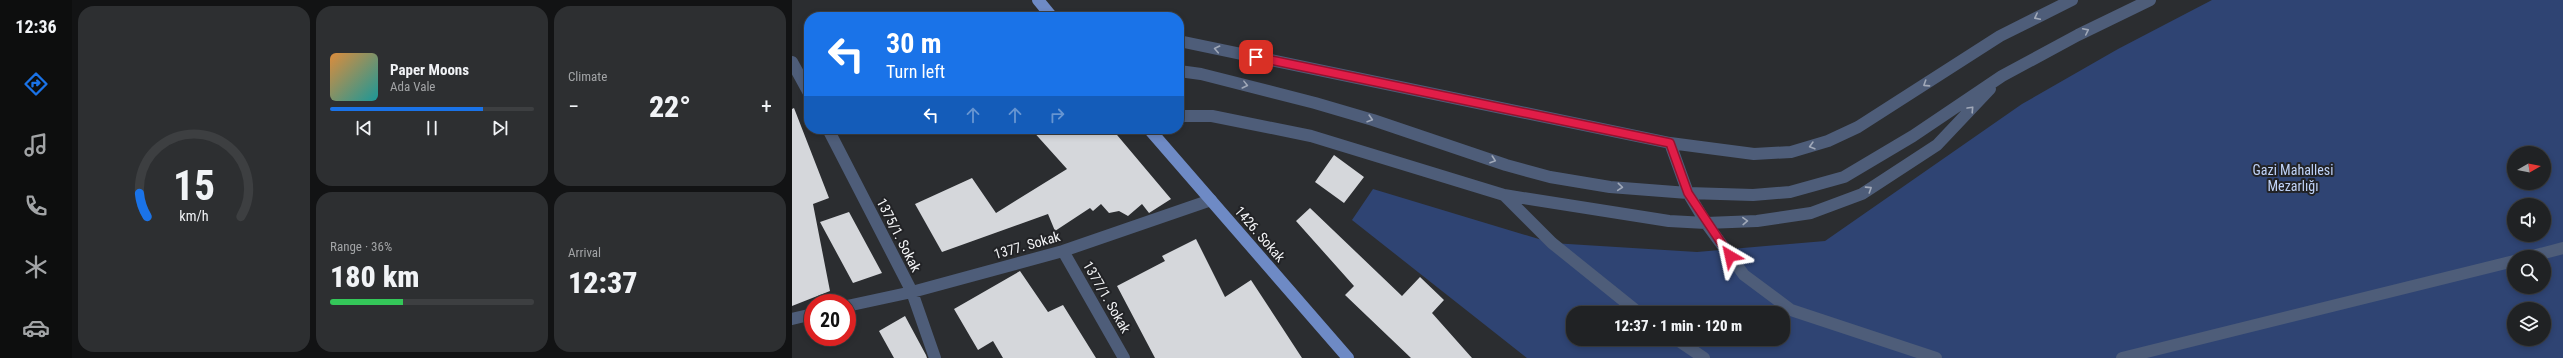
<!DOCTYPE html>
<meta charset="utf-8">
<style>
body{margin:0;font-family:"Roboto Condensed",sans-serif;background:#2d2f31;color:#f1f3f6;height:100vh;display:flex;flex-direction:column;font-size:15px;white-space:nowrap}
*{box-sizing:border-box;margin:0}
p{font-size:13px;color:#a2a4a6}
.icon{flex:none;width:22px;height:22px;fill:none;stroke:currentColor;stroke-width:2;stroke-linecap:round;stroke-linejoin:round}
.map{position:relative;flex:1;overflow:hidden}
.drawer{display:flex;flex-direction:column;gap:6px;padding:6px;background:#121314;width:720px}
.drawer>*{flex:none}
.top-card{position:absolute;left:12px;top:12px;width:380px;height:122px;border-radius:16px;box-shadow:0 2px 6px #0003,0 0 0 1px #3d3f41;background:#1a73e8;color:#fff;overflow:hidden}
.needle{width:26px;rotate:81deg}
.controls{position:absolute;left:1715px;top:146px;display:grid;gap:8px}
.controls a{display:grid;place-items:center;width:44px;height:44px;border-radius:50%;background:#202224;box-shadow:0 2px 6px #0003,0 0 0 1px #3d3f41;font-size:20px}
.speed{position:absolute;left:12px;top:294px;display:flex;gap:8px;font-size:20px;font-weight:700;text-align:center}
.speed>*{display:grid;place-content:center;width:52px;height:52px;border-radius:50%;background:#202224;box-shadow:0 2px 6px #0003,0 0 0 1px #3d3f41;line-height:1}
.speed .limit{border:6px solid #d22;background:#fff;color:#111}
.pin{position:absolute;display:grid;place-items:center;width:34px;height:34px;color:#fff;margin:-17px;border-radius:8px;box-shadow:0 2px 6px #0006}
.me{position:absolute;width:44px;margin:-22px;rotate:324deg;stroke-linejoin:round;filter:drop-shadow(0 0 3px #0008)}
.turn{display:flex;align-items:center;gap:14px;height:84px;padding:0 16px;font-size:18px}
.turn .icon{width:52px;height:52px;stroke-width:2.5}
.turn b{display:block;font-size:28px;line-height:34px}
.lanes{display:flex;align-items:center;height:38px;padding:0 16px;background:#0003;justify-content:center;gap:20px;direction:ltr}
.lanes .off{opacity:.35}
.big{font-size:30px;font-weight:800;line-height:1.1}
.drawer .widget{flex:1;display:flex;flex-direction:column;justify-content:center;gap:6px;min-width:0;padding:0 14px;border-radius:16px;background:#2d2f31}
.drawer .dial{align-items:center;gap:0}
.dial svg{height:104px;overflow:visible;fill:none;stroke:#3d3f41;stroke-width:7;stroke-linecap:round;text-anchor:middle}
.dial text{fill:#f1f3f6;stroke:none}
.song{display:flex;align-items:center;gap:12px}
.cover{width:48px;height:48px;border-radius:6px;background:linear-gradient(135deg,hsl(30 70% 55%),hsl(180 70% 35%))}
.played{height:4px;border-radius:2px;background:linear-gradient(90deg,#1a73e8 75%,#3d3f41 75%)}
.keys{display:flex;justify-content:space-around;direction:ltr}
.heat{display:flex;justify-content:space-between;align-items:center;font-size:22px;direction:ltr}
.charge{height:6px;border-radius:3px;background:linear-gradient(90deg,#34c759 36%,#3d3f41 0)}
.drawer .tiles{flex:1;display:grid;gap:6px;grid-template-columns:repeat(3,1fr)}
.widget:first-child{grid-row:span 2}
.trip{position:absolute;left:774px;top:306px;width:224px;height:40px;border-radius:16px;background:#202224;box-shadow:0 2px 6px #0003,0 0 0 1px #3d3f41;font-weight:800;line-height:40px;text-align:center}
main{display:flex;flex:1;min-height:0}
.menu{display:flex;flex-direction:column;width:72px;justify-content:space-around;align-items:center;background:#0d0e0e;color:#a2a4a6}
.menu .icon{width:28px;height:28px}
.menu .on{color:#1a73e8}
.menu b{font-size:18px;color:#f1f3f6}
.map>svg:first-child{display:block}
.green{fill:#2f4473;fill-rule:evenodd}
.building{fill:#d5d7db}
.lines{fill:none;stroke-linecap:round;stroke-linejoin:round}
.minor{stroke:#4e5d79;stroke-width:12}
.major{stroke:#6e8ac5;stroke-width:12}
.oneway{stroke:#a0a8b8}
.route-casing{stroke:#92132f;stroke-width:10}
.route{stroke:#e11d48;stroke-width:7}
.labels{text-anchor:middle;stroke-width:4;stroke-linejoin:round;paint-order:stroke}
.park-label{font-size:14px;fill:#c0d3f8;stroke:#222326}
.street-label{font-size:14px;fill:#f3f4f6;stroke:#222326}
</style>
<main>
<nav class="menu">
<b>12:36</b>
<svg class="icon on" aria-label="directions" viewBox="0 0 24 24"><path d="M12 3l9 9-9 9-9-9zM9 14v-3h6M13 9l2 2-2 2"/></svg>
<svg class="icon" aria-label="music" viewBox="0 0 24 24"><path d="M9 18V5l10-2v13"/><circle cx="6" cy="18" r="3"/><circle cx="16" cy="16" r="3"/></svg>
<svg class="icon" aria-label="phone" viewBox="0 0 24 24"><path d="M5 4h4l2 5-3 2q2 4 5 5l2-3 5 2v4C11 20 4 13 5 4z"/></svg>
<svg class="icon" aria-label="climate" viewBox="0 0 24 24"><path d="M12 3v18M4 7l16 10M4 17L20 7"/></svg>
<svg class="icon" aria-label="car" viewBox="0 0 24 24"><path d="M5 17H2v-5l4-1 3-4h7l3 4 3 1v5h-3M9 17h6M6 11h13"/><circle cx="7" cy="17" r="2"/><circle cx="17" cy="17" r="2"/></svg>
</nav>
<section class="drawer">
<div class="tiles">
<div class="widget dial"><svg viewBox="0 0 100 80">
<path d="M14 69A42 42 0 1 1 86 69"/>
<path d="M14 69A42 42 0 0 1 8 51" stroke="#1a73e8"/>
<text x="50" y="56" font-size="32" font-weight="700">15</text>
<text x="50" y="72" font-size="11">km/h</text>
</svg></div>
<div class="widget">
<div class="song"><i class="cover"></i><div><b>Paper Moons</b><p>Ada Vale</p></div></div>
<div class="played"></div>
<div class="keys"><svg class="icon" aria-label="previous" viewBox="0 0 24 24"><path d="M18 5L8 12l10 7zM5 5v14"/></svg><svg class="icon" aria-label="pause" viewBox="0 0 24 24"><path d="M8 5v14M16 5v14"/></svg><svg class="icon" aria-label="next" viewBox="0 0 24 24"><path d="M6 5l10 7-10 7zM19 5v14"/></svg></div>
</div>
<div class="widget"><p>Climate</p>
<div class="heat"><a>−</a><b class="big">22°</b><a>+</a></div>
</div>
<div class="widget"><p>Range · 36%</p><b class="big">180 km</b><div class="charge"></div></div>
<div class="widget"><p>Arrival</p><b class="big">12:37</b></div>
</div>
</section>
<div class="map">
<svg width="1771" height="358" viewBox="0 0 1771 358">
<rect width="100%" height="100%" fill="#2b2d30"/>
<path class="green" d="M1420,0H1771V358H735L560,220L581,189L760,243L905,252L1033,241L1230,104L1326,49ZM1722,153H1752V183H1722ZM1722,205H1752V235H1722ZM1722,257H1752V287H1722ZM1722,309H1752V339H1722ZM781,313H991V339H781Z"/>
<path class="building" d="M2,108L37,198L21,204L38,291L0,306V109Z
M239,129H320L379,199L357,213L350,204L336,216L327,211L317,213L309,204L301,211L298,208L263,231L256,214L150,252L123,204L180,178L204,213L275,169Z
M542,155L572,177L552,203L523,182Z
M518,208L610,296L628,277L652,300L640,313L680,358H619L553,295L562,286L504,221Z
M57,212L90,273L61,283L28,222Z
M404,239L433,297L459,280L510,358H363L325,286L373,261L370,256Z
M228,271L256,312L271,305L304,358H211L201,341L186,350L162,309Z
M113,316L134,355L135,358H102L87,331Z"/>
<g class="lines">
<path class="minor" d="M387,41L878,143L962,154L999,152L1036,141L1066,127L1208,36L1280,0
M0,62L17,93
M387,71L409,74L523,103L581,120L714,165L758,177L818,187L896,193L961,195L998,192L1052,177L1121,136L1210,76L1286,35L1358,0
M387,116H420L519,136L712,195L877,221L914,223L896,193L878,143
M36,129L120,292L143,358
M712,195L760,243L847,313
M914,223L965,221L1019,213L1070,194L1145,145L1198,89
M914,223L952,275L999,310L1144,358
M271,251L332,358
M1737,257L1771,248
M55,306L120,292L271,251L419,200
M0,319L21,314
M884,339L912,358
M1330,358L1722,261"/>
<path class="major" d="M246,0L260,17
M357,129L556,358"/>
</g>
<defs><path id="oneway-chevron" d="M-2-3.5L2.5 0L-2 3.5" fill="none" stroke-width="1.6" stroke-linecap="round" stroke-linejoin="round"/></defs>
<g class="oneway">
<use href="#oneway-chevron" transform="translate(1245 17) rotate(153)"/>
<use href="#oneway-chevron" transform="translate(1294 31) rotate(-26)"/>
<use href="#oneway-chevron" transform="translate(425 49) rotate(-168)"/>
<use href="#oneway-chevron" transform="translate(1134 84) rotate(147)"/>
<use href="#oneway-chevron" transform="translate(453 85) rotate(14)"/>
<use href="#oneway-chevron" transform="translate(1179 109) rotate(-47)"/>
<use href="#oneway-chevron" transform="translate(578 119) rotate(17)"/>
<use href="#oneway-chevron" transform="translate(1020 146) rotate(164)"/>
<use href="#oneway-chevron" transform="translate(701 160) rotate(19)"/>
<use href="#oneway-chevron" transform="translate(828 187) rotate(5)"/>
<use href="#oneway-chevron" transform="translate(1077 189) rotate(-33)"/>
<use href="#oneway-chevron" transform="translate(953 221) rotate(-2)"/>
</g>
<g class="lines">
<g class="route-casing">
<path id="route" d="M464,57L878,143L896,193L938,256"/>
</g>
<use href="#route" class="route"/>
</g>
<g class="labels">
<g class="park-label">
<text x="1501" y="175">Gazi Mahallesi<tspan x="1501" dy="16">Mezarlığı</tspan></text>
</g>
<g class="street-label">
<text transform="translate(468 234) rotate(49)" y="5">1426. Sokak</text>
<text transform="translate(107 235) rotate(63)" y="5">1375/1. Sokak</text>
<text transform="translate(235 245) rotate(-16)" y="5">1377. Sokak</text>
<text transform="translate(315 297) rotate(60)" y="5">1377/1. Sokak</text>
</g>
</g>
</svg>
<div class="controls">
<a><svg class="needle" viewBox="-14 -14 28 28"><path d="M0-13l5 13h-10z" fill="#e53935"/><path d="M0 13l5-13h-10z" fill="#a2a4a6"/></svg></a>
<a><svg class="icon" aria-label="sound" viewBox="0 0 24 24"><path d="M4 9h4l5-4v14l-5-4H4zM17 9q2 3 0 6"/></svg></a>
<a><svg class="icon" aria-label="search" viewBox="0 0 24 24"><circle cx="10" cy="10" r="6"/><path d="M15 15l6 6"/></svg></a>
<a><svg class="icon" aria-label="layers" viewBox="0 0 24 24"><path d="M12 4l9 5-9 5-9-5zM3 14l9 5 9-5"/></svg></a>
</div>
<div class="speed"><div class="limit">20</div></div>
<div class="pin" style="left:464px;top:57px;background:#d93025"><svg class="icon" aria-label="arrive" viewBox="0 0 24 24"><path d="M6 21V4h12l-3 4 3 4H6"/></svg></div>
<svg class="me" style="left:938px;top:256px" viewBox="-20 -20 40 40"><path d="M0-17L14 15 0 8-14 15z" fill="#e11d48" stroke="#fff" stroke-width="4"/></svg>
<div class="trip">12:37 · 1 min · 120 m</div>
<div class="top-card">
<div class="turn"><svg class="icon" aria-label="left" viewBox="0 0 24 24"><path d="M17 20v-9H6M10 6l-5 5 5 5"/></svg><div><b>30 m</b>Turn left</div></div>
<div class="lanes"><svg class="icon" aria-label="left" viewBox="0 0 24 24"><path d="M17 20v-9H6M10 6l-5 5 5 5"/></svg><svg class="icon off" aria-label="ahead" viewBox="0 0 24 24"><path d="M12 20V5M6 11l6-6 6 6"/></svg><svg class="icon off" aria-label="ahead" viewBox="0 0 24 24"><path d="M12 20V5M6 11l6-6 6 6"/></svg><svg class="icon off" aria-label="right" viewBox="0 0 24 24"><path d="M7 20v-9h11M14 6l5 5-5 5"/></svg></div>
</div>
</div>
</main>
